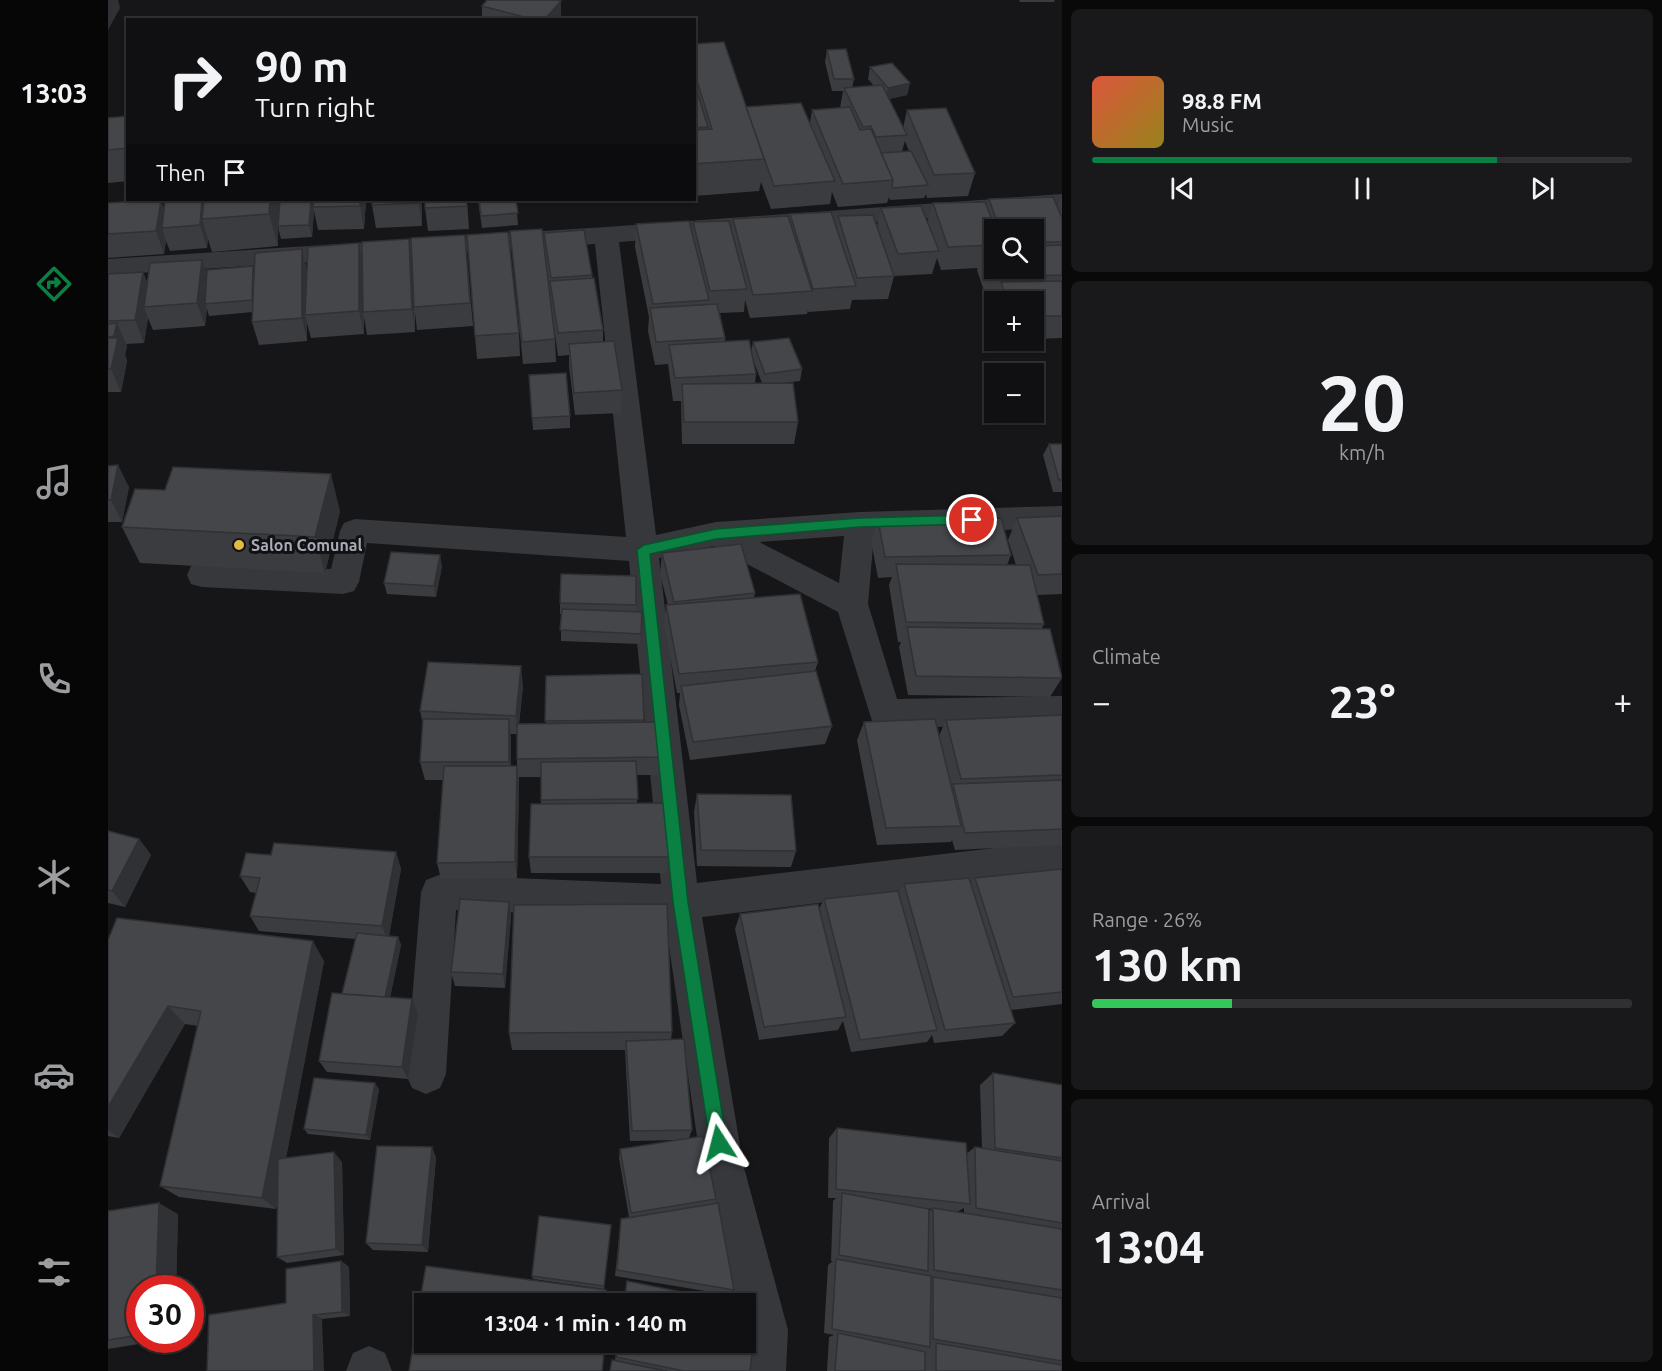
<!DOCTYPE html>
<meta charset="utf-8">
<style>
body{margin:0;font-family:Ubuntu,sans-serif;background:#19191b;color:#f1f3f6;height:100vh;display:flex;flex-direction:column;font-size:22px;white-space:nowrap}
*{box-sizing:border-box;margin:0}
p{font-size:20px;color:#9c9d9f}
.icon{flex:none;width:33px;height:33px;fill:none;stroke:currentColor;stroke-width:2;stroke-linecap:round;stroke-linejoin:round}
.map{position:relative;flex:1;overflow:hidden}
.sheet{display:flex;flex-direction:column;gap:9px;padding:9px;background:#09090a;width:600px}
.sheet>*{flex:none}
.hud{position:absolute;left:18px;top:18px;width:570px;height:183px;border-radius:0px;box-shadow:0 2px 4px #0004,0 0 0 2px #303032;background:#101012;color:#f1f3f6;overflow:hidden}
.controls{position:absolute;left:876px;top:219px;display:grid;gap:12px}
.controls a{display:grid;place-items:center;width:60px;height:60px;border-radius:0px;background:#101012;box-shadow:0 2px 4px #0004,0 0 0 2px #303032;font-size:30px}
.speed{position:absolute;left:18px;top:1275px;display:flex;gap:12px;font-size:30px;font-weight:700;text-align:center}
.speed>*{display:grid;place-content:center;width:78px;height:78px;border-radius:50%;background:#101012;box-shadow:0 2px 4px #0004,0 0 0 2px #303032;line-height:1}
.speed .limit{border:9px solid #d22;background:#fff;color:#111}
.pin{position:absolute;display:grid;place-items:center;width:51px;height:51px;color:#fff;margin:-26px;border:3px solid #fff;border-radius:50%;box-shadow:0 2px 6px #0007}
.me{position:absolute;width:66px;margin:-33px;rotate:351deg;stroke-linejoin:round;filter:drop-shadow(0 0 4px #0008)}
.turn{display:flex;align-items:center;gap:21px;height:126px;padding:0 30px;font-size:27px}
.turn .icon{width:78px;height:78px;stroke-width:2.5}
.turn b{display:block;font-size:42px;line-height:51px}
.then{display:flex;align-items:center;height:57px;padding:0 30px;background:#0003;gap:12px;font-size:22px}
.big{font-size:45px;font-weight:600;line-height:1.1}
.sheet .card{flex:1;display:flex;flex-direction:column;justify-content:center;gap:9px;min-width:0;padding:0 21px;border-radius:9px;background:#19191b}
.sheet .dial{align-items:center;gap:0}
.dial b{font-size:78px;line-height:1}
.song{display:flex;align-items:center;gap:18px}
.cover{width:72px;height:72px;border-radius:9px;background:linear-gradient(135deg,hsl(10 70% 55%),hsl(50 70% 35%))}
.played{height:6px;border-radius:3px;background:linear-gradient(90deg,#0b8043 75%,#303032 75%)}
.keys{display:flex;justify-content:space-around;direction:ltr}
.heat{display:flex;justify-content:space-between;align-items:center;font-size:33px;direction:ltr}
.charge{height:9px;border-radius:4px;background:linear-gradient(90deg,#34c759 26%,#303032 0)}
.trip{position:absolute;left:306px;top:1293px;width:342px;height:60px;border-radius:0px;background:#101012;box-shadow:0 2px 4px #0004,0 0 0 2px #303032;font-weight:600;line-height:60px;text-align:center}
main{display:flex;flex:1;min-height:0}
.menu{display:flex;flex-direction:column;width:108px;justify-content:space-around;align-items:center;background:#060607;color:#9c9d9f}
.menu .icon{width:42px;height:42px}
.menu .selected{color:#0b8043}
.menu b{font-size:27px;color:#f1f3f6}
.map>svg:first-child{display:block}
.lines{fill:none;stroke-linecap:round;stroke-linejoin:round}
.minor{fill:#37383c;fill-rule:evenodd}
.wall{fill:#3b3c40;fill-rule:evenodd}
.shaded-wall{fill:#303134}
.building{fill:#45464a;stroke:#303134;stroke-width:1.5}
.route{fill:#0b8043;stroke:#07532c;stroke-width:1.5}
.poi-dot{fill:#e1bc45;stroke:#111113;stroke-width:2}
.labels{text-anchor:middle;stroke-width:6;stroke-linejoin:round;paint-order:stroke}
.poi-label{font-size:16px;font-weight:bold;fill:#a9acb6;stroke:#111113;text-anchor:start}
</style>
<main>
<nav class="menu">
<b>13:03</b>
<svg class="icon selected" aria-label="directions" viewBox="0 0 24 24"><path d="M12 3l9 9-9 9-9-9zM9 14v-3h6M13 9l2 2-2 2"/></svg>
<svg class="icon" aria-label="music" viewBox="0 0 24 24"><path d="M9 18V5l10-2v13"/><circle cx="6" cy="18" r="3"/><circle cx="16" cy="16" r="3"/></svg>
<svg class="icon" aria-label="phone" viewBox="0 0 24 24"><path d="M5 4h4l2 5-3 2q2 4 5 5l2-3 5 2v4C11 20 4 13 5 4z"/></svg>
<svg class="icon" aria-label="climate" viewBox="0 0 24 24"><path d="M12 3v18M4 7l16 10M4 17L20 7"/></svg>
<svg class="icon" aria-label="car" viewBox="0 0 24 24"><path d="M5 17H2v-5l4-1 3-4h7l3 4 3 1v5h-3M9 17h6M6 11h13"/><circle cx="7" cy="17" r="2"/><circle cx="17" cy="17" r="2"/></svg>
<svg class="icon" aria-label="filters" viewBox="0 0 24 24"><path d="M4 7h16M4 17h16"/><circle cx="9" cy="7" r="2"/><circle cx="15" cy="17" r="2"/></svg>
</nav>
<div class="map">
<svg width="954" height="1371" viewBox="0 0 954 1371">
<rect width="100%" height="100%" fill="#161618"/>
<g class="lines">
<path class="minor" d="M954,194V208L511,242L548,535L608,522L752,512L954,506V528L766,534L760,604L789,699L954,696V724L777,728L765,724L730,612L605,546L551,558L589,883L954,840V874L594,917L635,1164L680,1330L678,1371H632L635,1342H638V1304H629L593,1164L557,919L348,910L338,1074L332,1088L318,1094L304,1088L298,1074L313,892L318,880L331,875L553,884L521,561L259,543L251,582L246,591L235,594L94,587L83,584L79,575L83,566L94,563L223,569L232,531L236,523L247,519L518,537L487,244L0,275V259L498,227ZM736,536L731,583L651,542Z
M261,1346L277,1353L284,1371H238L245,1353Z"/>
</g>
<path class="wall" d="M911,0H947L946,2H912Z
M453,1V20H357L374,18V6Z
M586,44L638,107L702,123L704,110L732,108L735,91H724L717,62L719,50L746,79L744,88L766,86L760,79L762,67L802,83L799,95L781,99L795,128L799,110L867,173L860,196L819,198L818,194L816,198L782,200L781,197L779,203L730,207L724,192L722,204L663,209L653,182L651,191L586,196ZM797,141L801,151H794Z
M20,116V181L0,183V118Z
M954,195V338L926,339V302H886V311L885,305L886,300H879L869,270L870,268L833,270L829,258L824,274L786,276L780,299L744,300L742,309L700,312V310L699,314L642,318L637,300L636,312L612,313L617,338V341L643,352L645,342L694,369L692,381L675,383L690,422L686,444H574L573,401H565L560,364L547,365L540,331L541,317L527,247L528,224L584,234L585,222L623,231L625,219H681L682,214L728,227L730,216L769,226L773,208L819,223L825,203L879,205L881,199L949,207ZM886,230H926V268H886ZM644,357L654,383H647L648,374Z
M53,200L56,209L171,200L170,223L205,201L206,200H258L256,229L210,230L206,211L204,237L173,239L170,227V246L104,252L100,239L99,248L62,251L58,241L56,254L0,258V203Z
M314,200V226L268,228L264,205Z
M359,200L361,229L320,231L317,208Z
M370,200H408L410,225L374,228Z
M402,231L436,246V233L484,275L495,330V342L514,390L513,413L467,415L461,366V355L450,356L445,319L447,339L448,362L415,364L404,254Z
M301,239L304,259L359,258L365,326L309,330L307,313V332L259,335L256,317V334L203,338L199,323V341L151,345L144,322L145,312L101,316L99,309L97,326L45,330L40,318L36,343L18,344L19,346L17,355L19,361L13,392H0V274L35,272L39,282L94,260L99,274L146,272L194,249L199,271L251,243L255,262Z
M411,333L412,356L369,359L367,336Z
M421,375L462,416V428L425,430Z
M941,444H954V492H945L935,455Z
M0,466L21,487L14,522H0Z
M57,490L232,511L217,573L32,563L14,527Z
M954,516V594L929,595L936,624L934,628L954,678L942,697L800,695L791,647L793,642H790L781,585L784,577L770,578L763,541L770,520L903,555L899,565H908L900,540L909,518Z
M554,553L647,593L646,598L710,662L707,671L724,726L717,744L582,760L571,705L572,693H569L556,625L558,605H560L552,574Z
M334,566L328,597L279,594L276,583Z
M528,576V611L534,612L532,644L453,641V614H452V603Z
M438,676L536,720V722L552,757L550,775H529V804L561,857L558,873H423L421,857L433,804V777H411V784L409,878L333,879L329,863L335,780H317L312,762L315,725L312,711L415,686L411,724H438ZM402,734H409V766H403Z
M954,715V845L847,850L844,840L843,842L769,845L749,740L756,722L831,736L838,720Z
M589,794L688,851L683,867L589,866L586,812Z
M0,831L31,839L43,855L17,907L0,903Z
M288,852L293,869L281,936L290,937L293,945L282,998L310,1013L300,1079L219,1072L211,1061L234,994L248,939L151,931L142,916L148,893L142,892L132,876L163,855Z
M954,869V1004L903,1010L907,1023L894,1036L826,1043L824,1035L819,1042L743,1052L735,1021L730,1030L651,1040L627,929L632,914L711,909L716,899L790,894L796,884L863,883L867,878Z
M401,902L403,917L397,988L347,986L343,972Z
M0,940L216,961L178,1158L234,1162L236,1255L179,1263L169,1257L170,1203L168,1209L71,1197L52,1186L90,1026L77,1024L11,1138L0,1136Z
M564,1032L563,1040L584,1130L581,1138L608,1199L606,1204L626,1290L621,1295L507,1276L513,1219L521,1217L511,1158L512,1149L570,1140L522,1141L517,1050H404L401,1033Z
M885,1073L954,1085V1371H719L721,1337L726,1335L716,1333L720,1265L725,1261H723L725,1201L728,1198H720L721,1138L729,1128L858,1154L867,1147L874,1148L872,1085ZM815,1208L824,1209L821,1211ZM856,1208V1213L849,1212Z
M271,1089L262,1140L200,1134L196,1129Z
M328,1157L320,1252L265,1250L258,1243Z
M0,1211L70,1214L68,1288H32V1340H56L0,1349Z
M503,1225L496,1289L425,1279L424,1276Z
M233,1261L241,1267L242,1316L214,1319L178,1303Z
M316,1304V1316L310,1312Z
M510,1342H638L642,1371H560L507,1360Z"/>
<path class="shaded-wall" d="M0,0H10L12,8L0,30Z
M453,1V20H436Z
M802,83L799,95L777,100L780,88Z
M53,200L61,223L54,228L58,241L56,254L48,231Z
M94,200H103L94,219L100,239L99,248L92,225Z
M162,200H171L170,246L161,214Z
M203,200H205L206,204L205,207L206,211L204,237L201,225Z
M252,200H258L256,229L252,206Z
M311,200H314V226L311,203Z
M301,239L304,262L307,332L304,309Z
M251,243L255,266V312L256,334L251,311Z
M194,249L199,273L197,315L199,323V341L194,318Z
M94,260L102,283L97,304L99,309L97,326L89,303Z
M145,266L148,278L147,312L144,300Z
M35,272L44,295L36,307L40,318L36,343L27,320Z
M9,323L19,346L17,355L19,361L13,392L3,369L9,342L6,336Z
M10,465L21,487L14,522L3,500Z
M223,474L232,511L217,573L207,537Z
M332,555L334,566L328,597L326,586Z
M413,666L415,686L410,734L408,716Z
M401,719L403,737V780L401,762Z
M409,766L411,784L409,878L407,862Z
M31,839L43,855L17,907L4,891Z
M288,852L293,869L280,941L274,926Z
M401,902L403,917L397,988L395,974Z
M290,937L293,945L280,1006L277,999Z
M205,941L216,961L168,1209L154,1198Z
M304,999L310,1013L300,1079L294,1067Z
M60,1006L77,1024L11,1138L0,1130V1107Z
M267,1083L271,1089L262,1140L258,1135Z
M324,1147L328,1157L320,1252L314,1245Z
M226,1152L234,1162L236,1255L228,1249Z
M51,1203L70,1214L68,1288H48Z
M233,1261L241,1267L242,1316L234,1312Z
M205,1315L214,1319L216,1371H206Z"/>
<path class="building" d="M379,0H448L453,1L436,20H428L374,6Z
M375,18V20H357Z
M616,42L656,159L586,164V130L604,129L586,71V44Z
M738,49L746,79H726L719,50Z
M784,63L802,83L780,88L762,67Z
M586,82L600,127L586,128Z
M774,85L799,135L768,137L763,126L755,127L736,88Z
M693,103L727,181L666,186L638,107Z
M742,107L752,130L763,129L785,180L735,184L704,110Z
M838,108L867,173L826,175L799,110Z
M20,116V148L0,150V118Z
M803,151L820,185L785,188L784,185L785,180L773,153Z
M945,197L954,218V242H926V230H892L881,199Z
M53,200L48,231L0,234V203Z
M57,200H94L92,225L54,228Z
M96,200H162L161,214L94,219Z
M172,200H203L201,225L170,226Z
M206,200H252V206L205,207Z
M264,200H311V203L264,205Z
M317,200H358L359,206L317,208Z
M371,200H408L410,213L373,216Z
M877,202L888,230H886V245L840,247L825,203Z
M813,206L831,251L790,254L773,208Z
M723,212L748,286L705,289L682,214Z
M765,215L786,276L749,278L730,216Z
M680,216L704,291L645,295L625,219Z
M581,221L601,300L545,304L528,224Z
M621,221L639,289L602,291L585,222Z
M434,229L447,339L414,342L402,231Z
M476,230L484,275L443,278L436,233Z
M400,232L411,333L367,336L359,235Z
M357,235L362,303L306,307L303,238Z
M301,239L304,309L255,312L254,242Z
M251,243V311L197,315L200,247Z
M954,245V275L887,277L877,247H886V268H926V246Z
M194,249V318L144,322L147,253Z
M94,260L89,303L36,307L42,263Z
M145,266L144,300L97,304L99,270Z
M35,272L27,320L0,321V274Z
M486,278L495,330L450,333L442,281Z
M954,281V316H926V302H900L893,282Z
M609,304L617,338L548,342L542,308Z
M9,323L6,336L0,337V324Z
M0,338H10L3,369H0Z
M681,338L694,369L657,374L645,342Z
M641,340L648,374L567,378L561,345Z
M506,341L514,390L466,393L461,344Z
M458,373L462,416L424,418L421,375Z
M685,383L690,422H576L574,384Z
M941,444H954V480H951Z
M10,465L3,500H0V466Z
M65,467L223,474L207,537L14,527L27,489L57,490Z
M954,516V574L930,575L909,518Z
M893,518L903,555L777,557L770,520Z
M633,544L647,593L566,602L554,553Z
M283,552L332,555L326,586L276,583Z
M788,564L922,565L936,624L798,622Z
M453,574L528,576V605L452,603Z
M692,594L710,662L571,674L558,605Z
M454,609L534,612L533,634L452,630Z
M799,627L942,629L954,678L808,676Z
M320,662L413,666L408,716L312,711Z
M708,671L724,726L585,742L573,686Z
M534,674L536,720L437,721L438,676Z
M954,715V775L853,779L838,720Z
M315,719H401V762H312Z
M827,719L853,826L778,828L756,722Z
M549,722L552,757L409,759V724Z
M528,761L530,799L433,800V762Z
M336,766H409L407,862L329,863Z
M954,780V829L857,833L845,784Z
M589,794L683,795L688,851L593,850Z
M558,803L561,857H421L423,804Z
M0,831L31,839L4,891L0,890Z
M166,843L288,852L274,926L142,916L152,878L132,876L138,853L163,855Z
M954,869V992L905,997L867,878Z
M861,878L907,1023L837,1030L796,884Z
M790,891L829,1030L752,1040L716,899Z
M352,899L401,902L395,974L343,972Z
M559,904L564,1032L401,1033L406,905Z
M710,904L738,1017L656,1027L632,914Z
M9,918L205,941L154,1198L52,1186L93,1011L60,1006L0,1107V940Z
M249,933L290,937L277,997L234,994Z
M224,993L304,999L294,1067L211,1061Z
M576,1039L584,1130L524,1131L518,1041Z
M885,1073L954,1085V1158L887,1148Z
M206,1078L267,1083L258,1135L196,1129Z
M729,1128L858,1143L862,1204L728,1189Z
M595,1136L608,1199L523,1213L512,1149Z
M269,1146L324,1147L314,1245L258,1243Z
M867,1147L954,1161V1223L868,1208Z
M226,1152L228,1249L169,1257L170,1159Z
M734,1193L821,1209L820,1271L731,1255Z
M51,1203L48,1288H32V1335L0,1340V1211Z
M610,1203L626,1290L509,1270L513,1219Z
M825,1208L954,1229V1290L826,1270Z
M431,1216L503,1225L496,1286L424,1276Z
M728,1259L823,1276L822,1347L724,1329Z
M233,1261L234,1312L205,1315L206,1371H99L101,1315L178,1303V1269Z
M318,1266L498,1290L497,1304H316V1312H310Z
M825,1277L954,1298V1361L825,1339Z
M519,1281L633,1304H516Z
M638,1304L649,1307L642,1371H576L508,1357L510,1342H638Z
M310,1317L316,1318V1342H497L494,1371H301Z
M730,1333L817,1352V1371H727Z
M828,1343L954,1365V1371H828Z
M504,1360L557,1371H502Z"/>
<path class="route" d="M864,515L870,520L864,524L752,527L608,539L542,554L580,902L619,1143L617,1149L611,1151L605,1149L602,1143L565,902L529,550L536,545L608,529L752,518Z"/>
<circle class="poi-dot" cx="131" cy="545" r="6"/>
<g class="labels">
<g class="poi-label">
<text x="143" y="551">Salon Comunal</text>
</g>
</g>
</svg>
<div class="controls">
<a><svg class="icon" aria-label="search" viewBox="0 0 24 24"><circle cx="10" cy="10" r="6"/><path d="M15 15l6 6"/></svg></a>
<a>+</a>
<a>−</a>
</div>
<div class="speed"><div class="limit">30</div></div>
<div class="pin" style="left:864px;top:520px;background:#d93025"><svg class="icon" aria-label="arrive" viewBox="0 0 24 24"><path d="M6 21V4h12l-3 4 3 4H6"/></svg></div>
<svg class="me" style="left:611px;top:1143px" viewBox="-20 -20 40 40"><path d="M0-17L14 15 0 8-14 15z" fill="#0b8043" stroke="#fff" stroke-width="4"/></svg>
<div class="trip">13:04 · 1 min · 140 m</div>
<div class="hud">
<div class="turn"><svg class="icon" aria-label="right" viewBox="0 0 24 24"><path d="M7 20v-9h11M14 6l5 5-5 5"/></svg><div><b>90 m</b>Turn right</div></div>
<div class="then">Then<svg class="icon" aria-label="arrive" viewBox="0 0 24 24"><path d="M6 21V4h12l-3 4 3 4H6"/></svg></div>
</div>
</div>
<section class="sheet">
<div class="card">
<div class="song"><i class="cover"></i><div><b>98.8 FM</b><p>Music</p></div></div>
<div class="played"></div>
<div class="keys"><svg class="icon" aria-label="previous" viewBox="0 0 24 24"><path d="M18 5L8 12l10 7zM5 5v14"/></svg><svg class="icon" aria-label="pause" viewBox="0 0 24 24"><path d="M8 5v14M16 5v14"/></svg><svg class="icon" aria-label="next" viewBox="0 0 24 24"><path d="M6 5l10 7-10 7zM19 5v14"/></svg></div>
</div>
<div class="card dial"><b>20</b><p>km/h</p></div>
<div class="card"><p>Climate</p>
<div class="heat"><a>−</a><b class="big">23°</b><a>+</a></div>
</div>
<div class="card"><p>Range · 26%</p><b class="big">130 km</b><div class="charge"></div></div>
<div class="card"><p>Arrival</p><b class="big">13:04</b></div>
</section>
</main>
